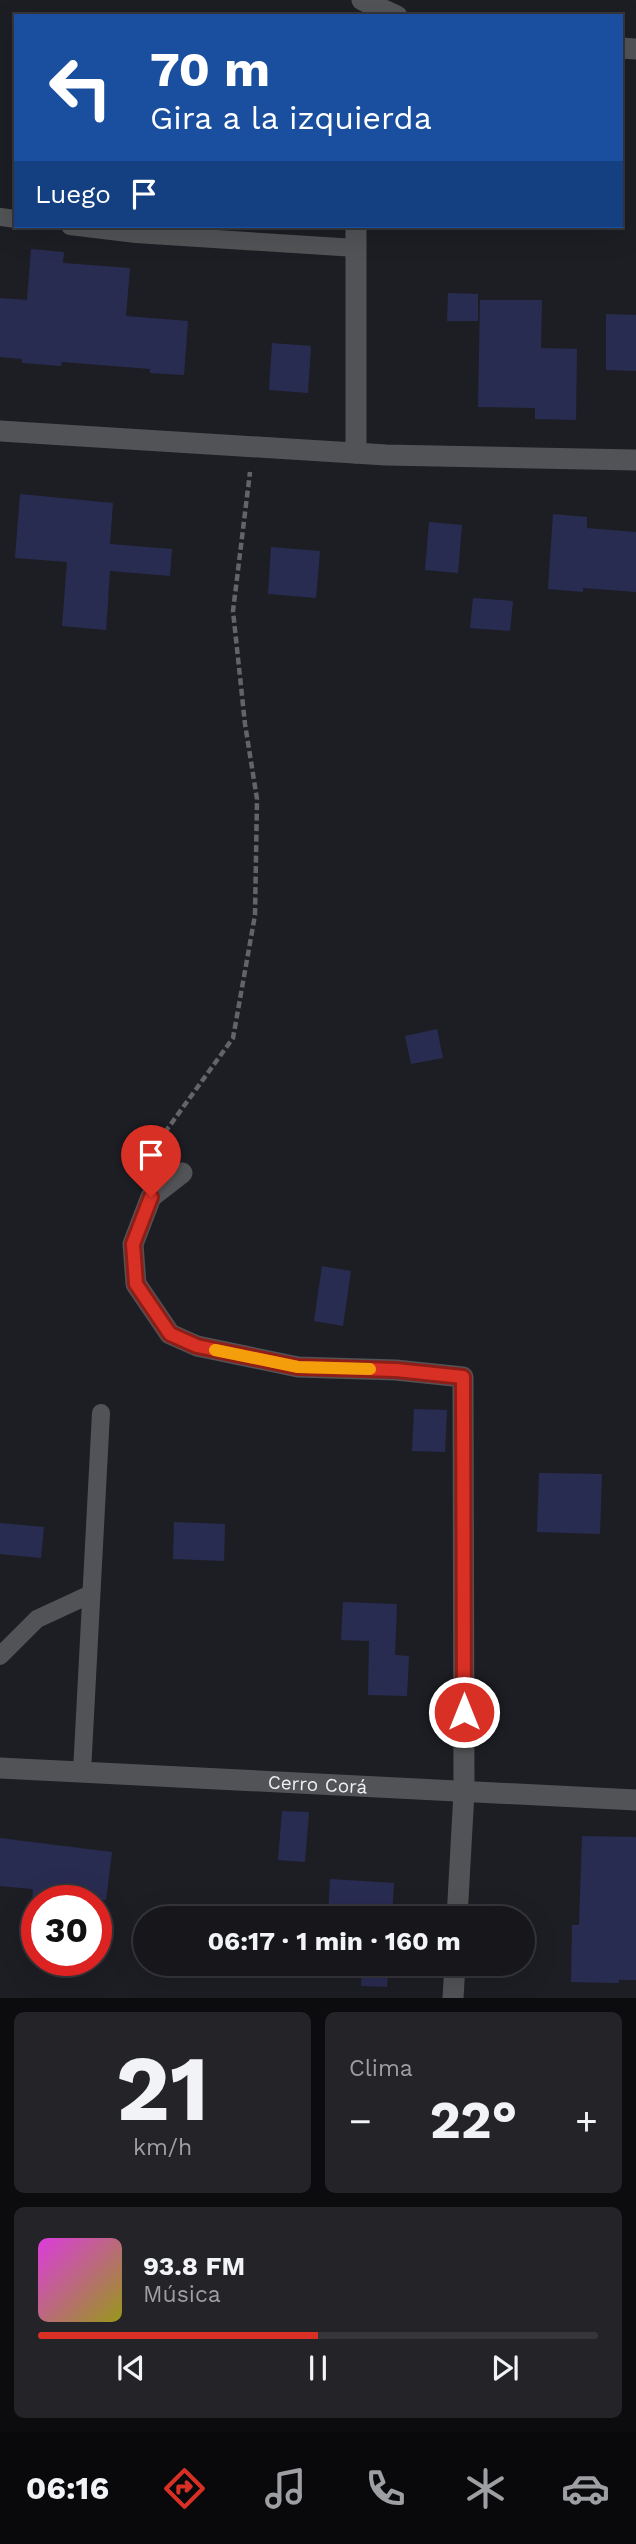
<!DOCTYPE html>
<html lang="es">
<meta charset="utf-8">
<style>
body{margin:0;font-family:"Work Sans",sans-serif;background:#232328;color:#f1f3f6;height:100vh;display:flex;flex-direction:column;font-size:26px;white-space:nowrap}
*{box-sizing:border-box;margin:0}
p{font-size:23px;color:#9e9fa3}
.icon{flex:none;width:38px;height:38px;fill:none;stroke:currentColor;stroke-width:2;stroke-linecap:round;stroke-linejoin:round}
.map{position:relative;height:1998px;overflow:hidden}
.sheet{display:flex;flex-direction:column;gap:14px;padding:14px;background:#0c0c0f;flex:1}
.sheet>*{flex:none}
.banner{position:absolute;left:14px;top:14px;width:609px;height:214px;border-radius:0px;box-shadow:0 7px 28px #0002,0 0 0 2px #35353a;background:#1a4fa0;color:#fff;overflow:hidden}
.speed{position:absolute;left:21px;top:1885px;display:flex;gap:14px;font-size:35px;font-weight:700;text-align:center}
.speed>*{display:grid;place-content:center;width:91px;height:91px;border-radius:50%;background:#16161b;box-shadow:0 7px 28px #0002,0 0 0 2px #35353a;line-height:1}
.speed .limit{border:10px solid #d22;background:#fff;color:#111}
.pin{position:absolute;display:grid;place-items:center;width:60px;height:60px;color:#fff;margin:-72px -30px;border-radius:50% 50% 50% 0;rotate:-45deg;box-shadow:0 0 7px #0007}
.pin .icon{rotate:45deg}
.me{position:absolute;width:77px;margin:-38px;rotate:0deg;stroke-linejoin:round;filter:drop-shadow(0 0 5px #0008)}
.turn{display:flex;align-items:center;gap:24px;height:147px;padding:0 21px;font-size:32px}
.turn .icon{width:91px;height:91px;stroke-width:2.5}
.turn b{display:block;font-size:49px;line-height:60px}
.then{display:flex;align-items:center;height:66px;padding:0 21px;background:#0003;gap:14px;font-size:26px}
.big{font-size:52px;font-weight:700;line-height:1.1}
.sheet .card{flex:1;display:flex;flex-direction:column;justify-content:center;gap:10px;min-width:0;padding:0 24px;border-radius:10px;background:#232328}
.sheet .dial{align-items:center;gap:0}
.dial b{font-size:91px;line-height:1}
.song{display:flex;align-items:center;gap:21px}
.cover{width:84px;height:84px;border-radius:10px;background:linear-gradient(135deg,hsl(300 70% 55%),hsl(60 70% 35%))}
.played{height:7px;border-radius:4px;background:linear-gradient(90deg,#d93025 50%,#35353a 50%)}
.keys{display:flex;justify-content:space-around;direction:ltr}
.heat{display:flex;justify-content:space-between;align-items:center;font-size:38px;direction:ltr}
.sheet .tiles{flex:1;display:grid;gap:14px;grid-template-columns:1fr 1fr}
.card:last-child{grid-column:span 2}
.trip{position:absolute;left:133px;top:1906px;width:402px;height:70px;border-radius:35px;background:#16161b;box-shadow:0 7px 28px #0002,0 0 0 2px #35353a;font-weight:700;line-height:70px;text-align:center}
.tabs{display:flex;height:112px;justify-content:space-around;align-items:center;background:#09090b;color:#9e9fa3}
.tabs .icon{width:49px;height:49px}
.tabs .active{color:#d93025}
.tabs b{font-size:32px;color:#f1f3f6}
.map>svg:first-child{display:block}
.building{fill:#292c51}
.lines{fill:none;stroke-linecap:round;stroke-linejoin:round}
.path{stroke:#636469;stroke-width:4.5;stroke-dasharray:7 3.5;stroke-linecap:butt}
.service{stroke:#525356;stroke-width:18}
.minor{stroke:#525356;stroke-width:21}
.route-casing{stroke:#8d1f18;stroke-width:18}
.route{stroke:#d93025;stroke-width:12}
.slow{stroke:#f59e0b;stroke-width:12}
.labels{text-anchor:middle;stroke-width:6;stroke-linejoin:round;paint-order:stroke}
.street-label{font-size:19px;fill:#eeeff3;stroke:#08080b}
</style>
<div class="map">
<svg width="636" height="1998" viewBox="0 0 636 1998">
<rect width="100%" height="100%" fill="#1d1e24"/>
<path class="building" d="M31,249L64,252L63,263L130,268L126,316L188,321L184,375L150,373V369L62,362L61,366L22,363V359L0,357V298L27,300Z
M448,293L478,294V321H447Z
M480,300H542L541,348L577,349L576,420L535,419V408L478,407Z
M606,314L636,315V371L606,370Z
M272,343L311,346L308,393L269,390Z
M20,494L113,503L110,544L172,549L170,576L110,571L106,630L62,626L67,562L15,558Z
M553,514L587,517V528L636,532V592L583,588V592L548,589Z
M429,522L462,525L458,573L425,570Z
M271,547L320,551L316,598L268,594Z
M473,598L513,601L510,631L470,628Z
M437,1029L443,1058L411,1064L405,1036Z
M322,1266L351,1271L343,1326L314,1321Z
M414,1409L447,1410L445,1452L412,1451Z
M539,1473L602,1474L600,1534L537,1532Z
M174,1522L225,1524L224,1561L173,1559Z
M0,1523L44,1527L41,1558L0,1554Z
M343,1602L397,1604L395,1655L409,1656L407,1696L368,1695L369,1641L341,1640Z
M282,1811L309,1812L305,1862L278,1860Z
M582,1836L636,1837V1980H619V1983L571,1982L572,1925H579Z
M0,1838L112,1852L106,1900H32L33,1889L0,1886Z
M330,1879L394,1883L392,1918H328Z
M362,1964H389L387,1987L361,1986Z"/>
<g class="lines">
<path class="path" d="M164,1153L163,1135L233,1038L255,915L257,799L245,724L233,611L250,472"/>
<path class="service" d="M0,217L16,219
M70,226L136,234L356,248
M0,1656L37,1619L91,1594
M82,1772L101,1413"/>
<g class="minor">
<path d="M362,0L397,16"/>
<path d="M621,48L636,49"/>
<path d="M356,226V453"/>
<path d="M0,431L386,455L636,460"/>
<path d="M182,1173L151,1197L133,1244L136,1284L170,1334L197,1346L298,1367L396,1370L463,1377L464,1792L457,1918"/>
<path id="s1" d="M0,1768L636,1800"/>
<path d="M453,1998L455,1964"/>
</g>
</g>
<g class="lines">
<g class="route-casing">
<path id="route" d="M151,1197L133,1244L136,1284L170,1334L197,1346L298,1367L396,1370L463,1377L464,1712"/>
</g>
<use href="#route" class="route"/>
<path class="slow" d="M215,1350L298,1367L370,1369"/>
</g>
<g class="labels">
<g class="street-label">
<text dy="7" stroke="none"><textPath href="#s1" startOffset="318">Cerro Corá</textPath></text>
</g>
</g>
</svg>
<div class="speed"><div class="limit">30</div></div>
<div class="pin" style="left:151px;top:1197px;background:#d93025"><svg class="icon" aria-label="arrive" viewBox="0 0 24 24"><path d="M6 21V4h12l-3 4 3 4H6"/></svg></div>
<svg class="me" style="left:464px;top:1712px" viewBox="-20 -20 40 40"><circle r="17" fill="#d93025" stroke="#fff" stroke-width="3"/><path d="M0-11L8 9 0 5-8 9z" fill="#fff"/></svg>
<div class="trip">06:17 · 1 min · 160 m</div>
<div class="banner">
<div class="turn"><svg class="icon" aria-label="left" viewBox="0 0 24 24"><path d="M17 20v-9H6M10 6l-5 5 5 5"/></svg><div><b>70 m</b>Gira a la izquierda</div></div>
<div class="then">Luego<svg class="icon" aria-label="arrive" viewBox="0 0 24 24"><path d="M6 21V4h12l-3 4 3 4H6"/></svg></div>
</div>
</div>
<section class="sheet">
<div class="tiles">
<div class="card dial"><b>21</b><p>km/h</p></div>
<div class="card"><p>Clima</p>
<div class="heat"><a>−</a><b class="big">22°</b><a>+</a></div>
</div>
<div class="card">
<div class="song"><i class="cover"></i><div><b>93.8 FM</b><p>Música</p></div></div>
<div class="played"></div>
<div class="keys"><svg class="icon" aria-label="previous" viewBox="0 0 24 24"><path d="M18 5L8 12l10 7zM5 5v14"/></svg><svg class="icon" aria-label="pause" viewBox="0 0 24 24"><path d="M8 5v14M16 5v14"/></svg><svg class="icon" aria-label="next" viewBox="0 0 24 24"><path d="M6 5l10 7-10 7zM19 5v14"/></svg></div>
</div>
</div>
</section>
<nav class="tabs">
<b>06:16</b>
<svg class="icon active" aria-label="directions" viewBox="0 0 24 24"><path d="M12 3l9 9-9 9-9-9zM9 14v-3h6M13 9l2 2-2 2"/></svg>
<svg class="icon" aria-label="music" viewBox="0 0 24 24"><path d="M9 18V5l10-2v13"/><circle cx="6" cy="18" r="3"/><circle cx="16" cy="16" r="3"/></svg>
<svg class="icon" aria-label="phone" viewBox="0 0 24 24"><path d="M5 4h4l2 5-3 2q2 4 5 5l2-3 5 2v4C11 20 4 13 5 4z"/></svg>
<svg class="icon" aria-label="climate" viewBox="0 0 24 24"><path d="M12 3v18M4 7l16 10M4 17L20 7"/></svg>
<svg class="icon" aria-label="car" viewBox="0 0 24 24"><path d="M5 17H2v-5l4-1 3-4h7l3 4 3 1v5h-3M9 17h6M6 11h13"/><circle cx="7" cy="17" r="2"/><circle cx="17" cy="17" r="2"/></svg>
</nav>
